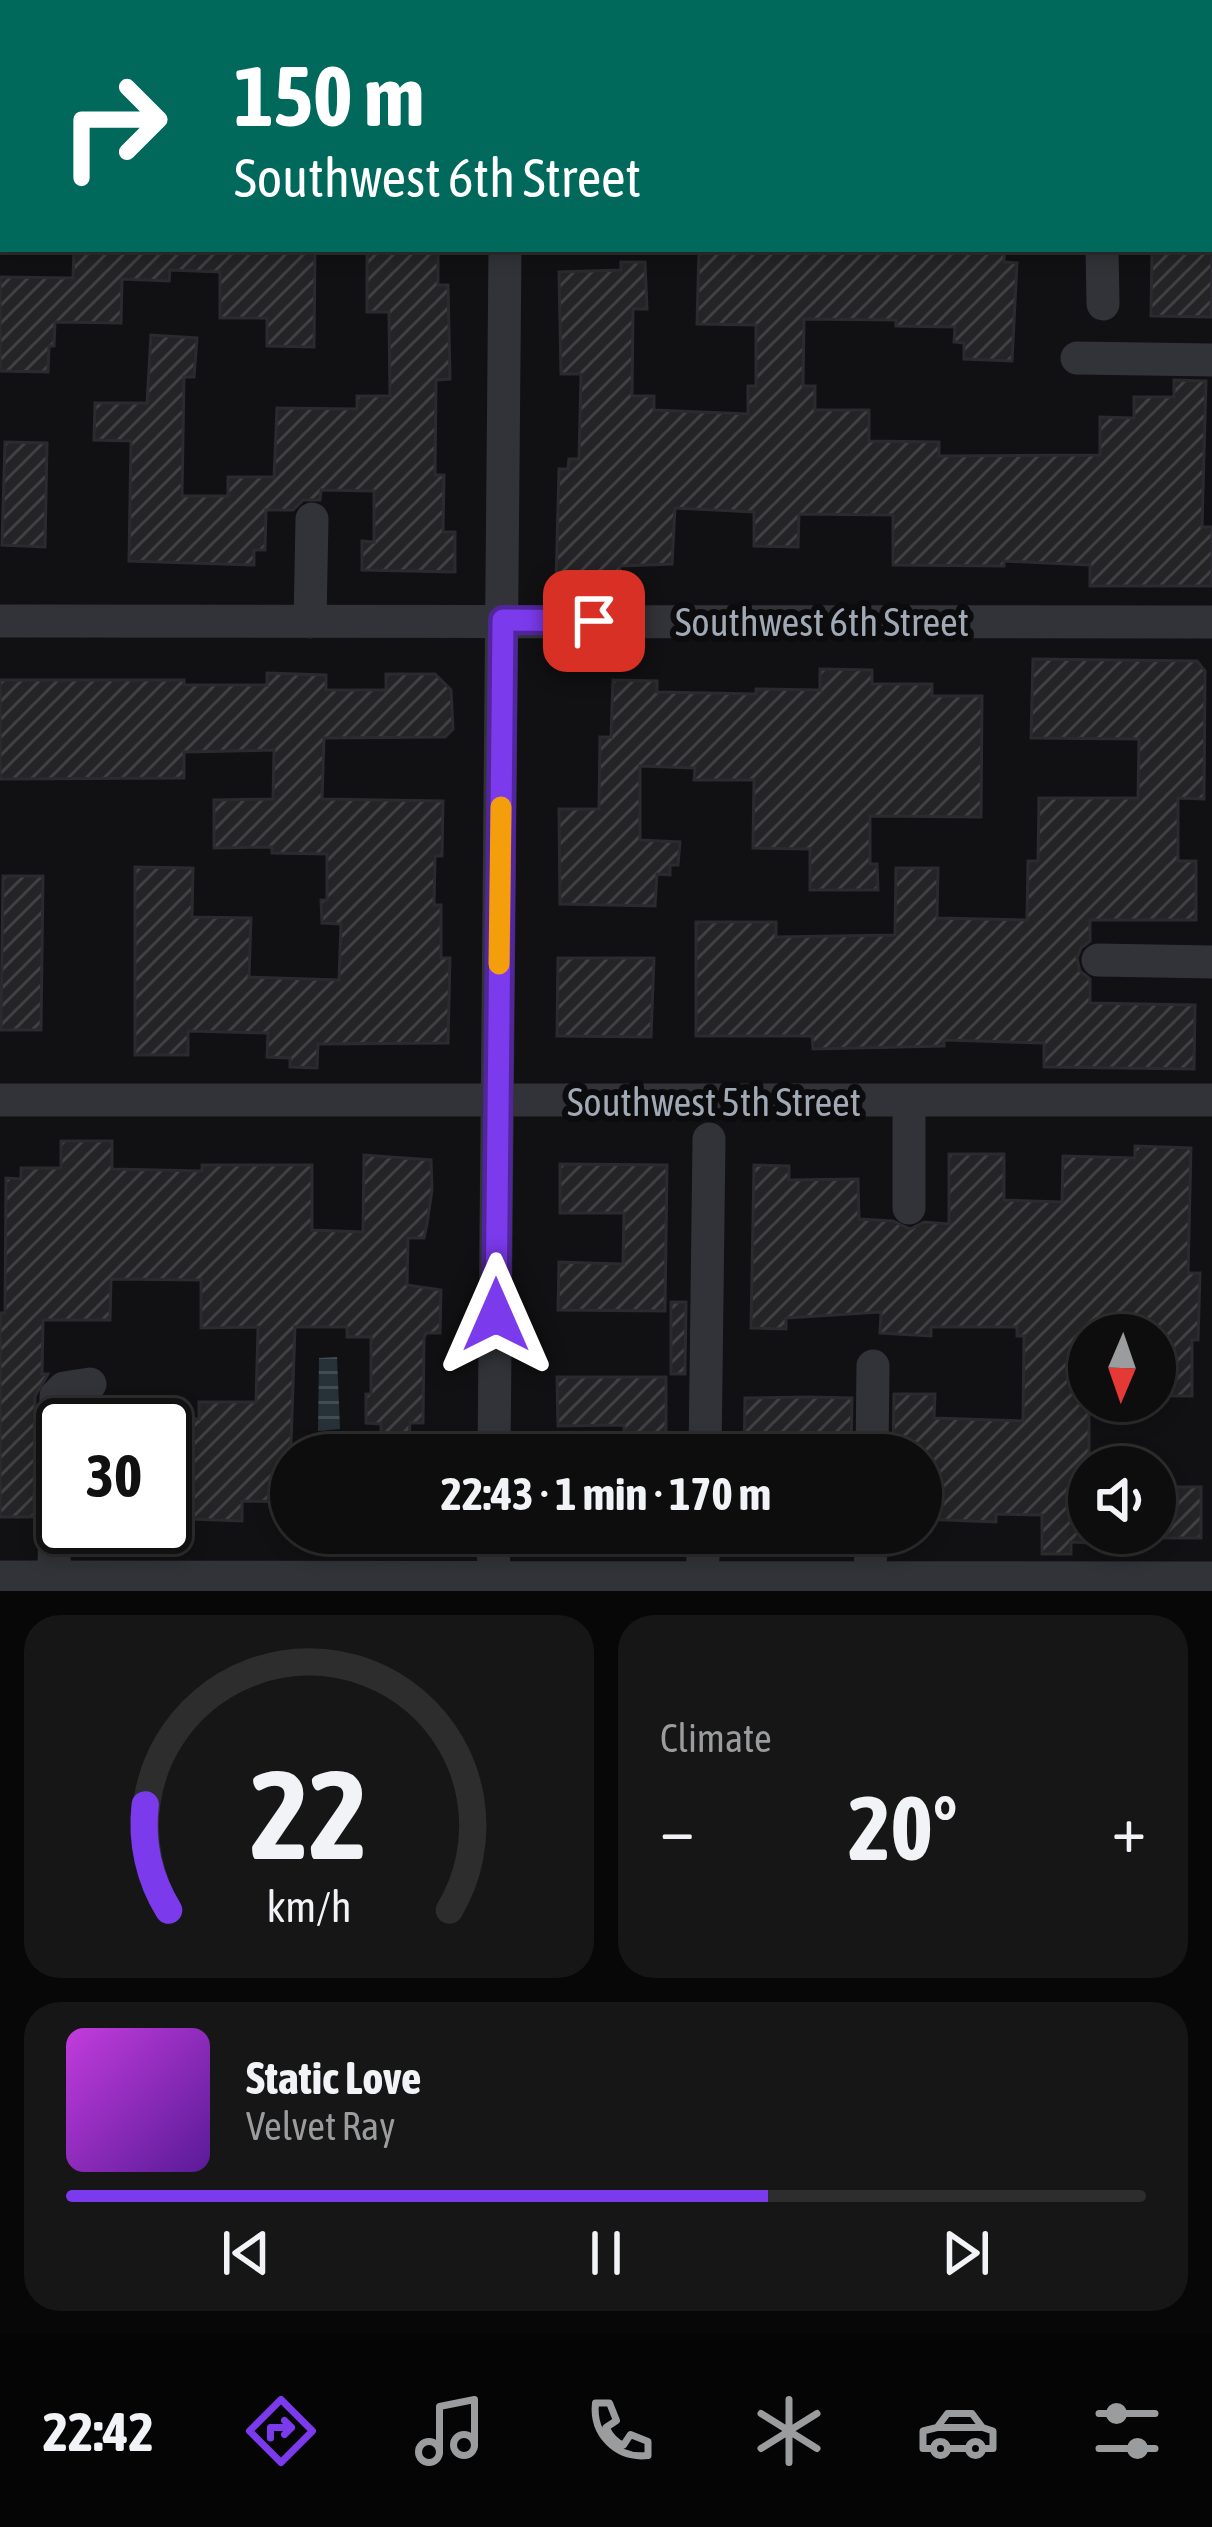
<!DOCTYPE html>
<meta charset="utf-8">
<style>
body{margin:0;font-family:"Asap Condensed",sans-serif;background:#161617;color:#f1f3f6;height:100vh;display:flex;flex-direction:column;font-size:45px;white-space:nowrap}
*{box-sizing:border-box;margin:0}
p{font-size:39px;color:#9a9c9e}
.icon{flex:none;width:66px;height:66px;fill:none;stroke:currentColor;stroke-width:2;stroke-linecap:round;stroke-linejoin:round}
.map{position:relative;height:1591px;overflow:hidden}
.sheet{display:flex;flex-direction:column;gap:24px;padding:24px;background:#070708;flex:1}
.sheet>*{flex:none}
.guide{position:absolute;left:0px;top:0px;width:1212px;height:252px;box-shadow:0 6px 18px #0003,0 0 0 3px #2d2d2e;background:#00695c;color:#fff;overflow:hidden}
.needle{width:78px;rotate:182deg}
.tools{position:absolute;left:1068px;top:1314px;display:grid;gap:24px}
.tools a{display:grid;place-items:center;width:108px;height:108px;border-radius:50%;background:#0d0d0e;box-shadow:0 6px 18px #0003,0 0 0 3px #2d2d2e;font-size:60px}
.speed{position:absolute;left:36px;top:1398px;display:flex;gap:24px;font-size:60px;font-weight:700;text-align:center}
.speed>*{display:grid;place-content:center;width:156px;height:156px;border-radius:50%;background:#0d0d0e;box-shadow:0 6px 18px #0003,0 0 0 3px #2d2d2e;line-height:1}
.speed .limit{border:6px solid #111;border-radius:18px;background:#fff;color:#111}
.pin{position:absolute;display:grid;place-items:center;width:102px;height:102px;color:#fff;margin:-51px;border-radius:24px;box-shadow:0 6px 18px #0006}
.me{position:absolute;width:132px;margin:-66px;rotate:0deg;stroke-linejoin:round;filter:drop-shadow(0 0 9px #0008)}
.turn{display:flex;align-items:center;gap:42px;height:252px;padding:0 36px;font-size:54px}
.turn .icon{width:156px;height:156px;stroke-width:2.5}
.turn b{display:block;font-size:84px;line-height:102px}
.big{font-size:90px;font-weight:700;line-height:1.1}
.sheet .tile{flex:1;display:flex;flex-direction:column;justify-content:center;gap:18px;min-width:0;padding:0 42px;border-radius:36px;background:#161617}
.sheet .dial{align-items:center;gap:0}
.dial svg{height:312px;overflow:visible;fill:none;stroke:#2d2d2e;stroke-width:7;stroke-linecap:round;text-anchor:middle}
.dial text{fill:#f1f3f6;stroke:none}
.song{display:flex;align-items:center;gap:36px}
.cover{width:144px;height:144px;border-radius:18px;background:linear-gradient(135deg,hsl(290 70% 55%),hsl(270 70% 35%))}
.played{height:12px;border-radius:6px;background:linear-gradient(90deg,#7c3aed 65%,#2d2d2e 65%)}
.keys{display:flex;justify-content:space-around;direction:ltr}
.heat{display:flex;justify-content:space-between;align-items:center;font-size:66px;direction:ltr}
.sheet .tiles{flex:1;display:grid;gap:24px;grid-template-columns:1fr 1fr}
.tile:last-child{grid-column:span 2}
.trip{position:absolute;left:270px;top:1434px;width:672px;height:120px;border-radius:60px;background:#0d0d0e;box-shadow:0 6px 18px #0003,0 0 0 3px #2d2d2e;font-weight:700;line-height:120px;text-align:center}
.tabs{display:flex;height:192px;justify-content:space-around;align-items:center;background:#050506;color:#9a9c9e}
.tabs .icon{width:84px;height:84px}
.tabs .selected{color:#7c3aed}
.tabs b{font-size:54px;color:#f1f3f6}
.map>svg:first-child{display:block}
.built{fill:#1d1d20}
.water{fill:url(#water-rules)}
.building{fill:url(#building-hatch);stroke:#2b2b2f;stroke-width:3}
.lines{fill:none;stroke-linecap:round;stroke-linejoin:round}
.minor{stroke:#323338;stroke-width:33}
.major{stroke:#4d5157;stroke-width:42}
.route-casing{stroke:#51269a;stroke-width:30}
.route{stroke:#7c3aed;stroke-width:21}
.slow{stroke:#f59e0b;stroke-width:21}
.labels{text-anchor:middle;stroke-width:12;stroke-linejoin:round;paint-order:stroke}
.street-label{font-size:39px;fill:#a1a9b5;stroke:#0c0c0e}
</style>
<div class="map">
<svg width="1212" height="1591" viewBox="0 0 1212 1591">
<defs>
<pattern id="water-rules" width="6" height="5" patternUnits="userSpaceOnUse" patternTransform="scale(3)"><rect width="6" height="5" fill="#263237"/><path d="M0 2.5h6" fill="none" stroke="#424d52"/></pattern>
<pattern id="building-hatch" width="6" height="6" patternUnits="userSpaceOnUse" patternTransform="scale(3)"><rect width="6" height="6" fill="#242427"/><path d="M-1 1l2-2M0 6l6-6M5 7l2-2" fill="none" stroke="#414144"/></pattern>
</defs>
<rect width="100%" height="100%" fill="#111113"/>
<path class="built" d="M754,0H1212V99L1209,3H754Z"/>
<path class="water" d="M337,1357L340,1429L318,1431L319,1358Z"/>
<path class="building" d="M74,249H315L314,347L267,346V318H220V272L170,270L169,281L122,279L121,323L55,322L54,346H49L48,372L0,371V277L73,278Z
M367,249H438V285H448L450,379L436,380L435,475H444L443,532H455V572L362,570V541L374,542V491L321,490L320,500H303L293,510H266L265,550H254V565L129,561L131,441L94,440L95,403H147L151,335L197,338L194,377H184L182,496H228V477H274L277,408L357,409V396H390L389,312H367Z
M699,249H1005L1004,262L1017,263L1012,361L964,359V343L954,342L955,327L896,326V320L804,319L803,386H815V410H869V441L939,442V456L1100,455V417L1134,418V397H1174V380L1206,381L1202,527H1212V586H1090V565L1004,561V566L893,565V515L799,514L798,547L754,546V512L675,508L672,564L620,566V586L556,584L559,469H568L569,459H579L581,374H561L559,272L621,270V262H645L647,309H633L632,396H654V410L748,414V386H756V325L697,324Z
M1152,249H1212L1211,317L1151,316Z
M5,442L47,443L45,547L2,545Z
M1033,659L1197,661L1205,671L1204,799L1178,798V861H1196V920H1090V941L1081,948L1077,958L1080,971L1090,979V1003L1195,1005L1194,1069L1044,1067V1043L944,1040V1046L813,1049L812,1036H696V922H776V937L895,935L896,868H938L937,918L1027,920L1028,861H1038L1039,798H1138L1139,739L1031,738Z
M820,669L872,670V684H932V696H982L981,817L870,816V864H877L878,890H810V849L753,848L754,780H694L695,768L640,766V840L680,842L678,865H670V875L657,874L655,906L560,904L559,809H599L600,737H611L613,680L657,681V692L756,694V689L820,690Z
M267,673L326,675V690H386V674H435L451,690L453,729L445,737L324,738L322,799L443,801L442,856H435L434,905H441V958H450L448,1043L318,1044L317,1068L290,1067V1058L267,1057L268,1033L188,1031V1055H135V867L193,868L192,917L251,918L249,977L339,980L341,924L322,923L321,900H327V854L272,853V847L214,848V800L273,799L274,750L184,752V778L0,779V680H184V685H267Z
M3,876H43L41,1030H1Z
M558,958H654L651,1037L557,1036Z
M61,1141H112V1169L202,1171V1165H312V1230L363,1232L364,1155L431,1160L432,1190L427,1224L424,1238H408L407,1285L441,1290L440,1333H426L424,1338L423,1423H410L409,1437H381V1424L366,1423V1394H371V1337H347V1327H295L289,1502L242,1501V1521L165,1518V1418L199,1419V1402H256L258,1327L201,1328V1280L111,1279L110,1320H43L42,1374H48L35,1396L34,1517H0V1313H5L6,1178L21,1179V1168H61Z
M1135,1146L1191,1148L1188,1273H1200L1198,1340H1192V1396H1155V1335H1089V1543L1071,1542V1554H1042V1515L996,1514V1522L921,1519V1455H893L894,1394H935L934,1418L1023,1421L1024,1336H1017V1327H931V1336L880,1333L881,1312L786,1318V1329L751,1328L754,1165L789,1166V1180L858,1179L859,1219L893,1221L910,1229L924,1222L949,1224V1154H1004V1200L1062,1202L1063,1156L1135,1158Z
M560,1164L667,1165L665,1311L558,1310L559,1262L623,1264L624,1213H560Z
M671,1302H686L685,1374H671Z
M557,1377H666V1455H624V1425L558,1426Z
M809,1397L852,1398L851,1455H744L745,1398Z
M1155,1487H1201V1538H1155Z"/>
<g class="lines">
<path class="minor" d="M930,0L948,3
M508,3V0
M872,3L873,0
M1102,249L1103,304
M1077,358L1212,360
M0,621L1212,622
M310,622L312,519
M1098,960L1212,962
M0,1100H1212
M909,1208V1102
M494,1455L505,249
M705,1455L709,1139
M872,1455L873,1366
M0,1577L1212,1578
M54,1577L56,1396L64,1388L90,1384
M702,1580L704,1533
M870,1580L871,1533
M493,1591L494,1533"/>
<path class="major" d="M0,140H3
M1209,143H1212"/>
</g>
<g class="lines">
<g class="route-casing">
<path id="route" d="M496,1315L503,620L594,621"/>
</g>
<use href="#route" class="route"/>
<path class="slow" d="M499,964L501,807"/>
</g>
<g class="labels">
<g class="street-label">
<text x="822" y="636">Southwest 6th Street</text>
<text x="714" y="1116">Southwest 5th Street</text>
</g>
</g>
</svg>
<div class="tools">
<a><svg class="needle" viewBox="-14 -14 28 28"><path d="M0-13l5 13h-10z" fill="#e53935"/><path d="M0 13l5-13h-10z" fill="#9a9c9e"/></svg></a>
<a><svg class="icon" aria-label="sound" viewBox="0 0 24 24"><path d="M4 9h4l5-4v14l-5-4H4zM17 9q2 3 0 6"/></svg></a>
</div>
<div class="speed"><div class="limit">30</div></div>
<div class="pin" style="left:594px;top:621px;background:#d93025"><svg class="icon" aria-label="arrive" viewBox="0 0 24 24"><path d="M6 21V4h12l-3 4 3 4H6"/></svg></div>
<svg class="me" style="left:496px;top:1315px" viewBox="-20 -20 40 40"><path d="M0-17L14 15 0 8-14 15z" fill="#7c3aed" stroke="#fff" stroke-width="4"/></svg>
<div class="trip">22:43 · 1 min · 170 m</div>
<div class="guide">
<div class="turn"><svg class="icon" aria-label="right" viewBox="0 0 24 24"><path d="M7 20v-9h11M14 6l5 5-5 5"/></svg><div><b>150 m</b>Southwest 6th Street</div></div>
</div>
</div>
<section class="sheet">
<div class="tiles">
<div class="tile dial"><svg viewBox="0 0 100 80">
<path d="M14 69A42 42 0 1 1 86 69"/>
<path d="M14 69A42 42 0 0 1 8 42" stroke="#7c3aed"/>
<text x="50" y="56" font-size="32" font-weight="700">22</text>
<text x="50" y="72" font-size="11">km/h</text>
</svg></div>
<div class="tile"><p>Climate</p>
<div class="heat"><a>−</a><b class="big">20°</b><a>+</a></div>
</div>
<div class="tile">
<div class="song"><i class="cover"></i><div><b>Static Love</b><p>Velvet Ray</p></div></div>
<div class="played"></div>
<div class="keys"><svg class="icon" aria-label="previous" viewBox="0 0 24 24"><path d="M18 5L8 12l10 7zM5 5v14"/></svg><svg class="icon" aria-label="pause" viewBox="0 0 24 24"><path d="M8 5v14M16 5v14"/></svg><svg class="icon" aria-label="next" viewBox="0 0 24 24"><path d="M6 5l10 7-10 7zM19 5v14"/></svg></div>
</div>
</div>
</section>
<nav class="tabs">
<b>22:42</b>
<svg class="icon selected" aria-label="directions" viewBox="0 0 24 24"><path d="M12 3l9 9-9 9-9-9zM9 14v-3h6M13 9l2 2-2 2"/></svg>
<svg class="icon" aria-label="music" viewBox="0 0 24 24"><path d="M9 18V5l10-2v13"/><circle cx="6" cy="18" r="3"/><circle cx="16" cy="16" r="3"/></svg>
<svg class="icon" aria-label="phone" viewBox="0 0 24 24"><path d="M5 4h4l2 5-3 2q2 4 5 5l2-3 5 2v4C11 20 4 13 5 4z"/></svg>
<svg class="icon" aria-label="climate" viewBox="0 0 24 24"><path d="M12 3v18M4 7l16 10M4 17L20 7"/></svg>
<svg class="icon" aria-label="car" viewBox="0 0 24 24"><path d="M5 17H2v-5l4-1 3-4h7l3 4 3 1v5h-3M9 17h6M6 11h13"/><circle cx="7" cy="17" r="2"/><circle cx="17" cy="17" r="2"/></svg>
<svg class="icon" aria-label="filters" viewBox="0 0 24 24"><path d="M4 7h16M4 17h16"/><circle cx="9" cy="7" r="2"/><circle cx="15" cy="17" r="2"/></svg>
</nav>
